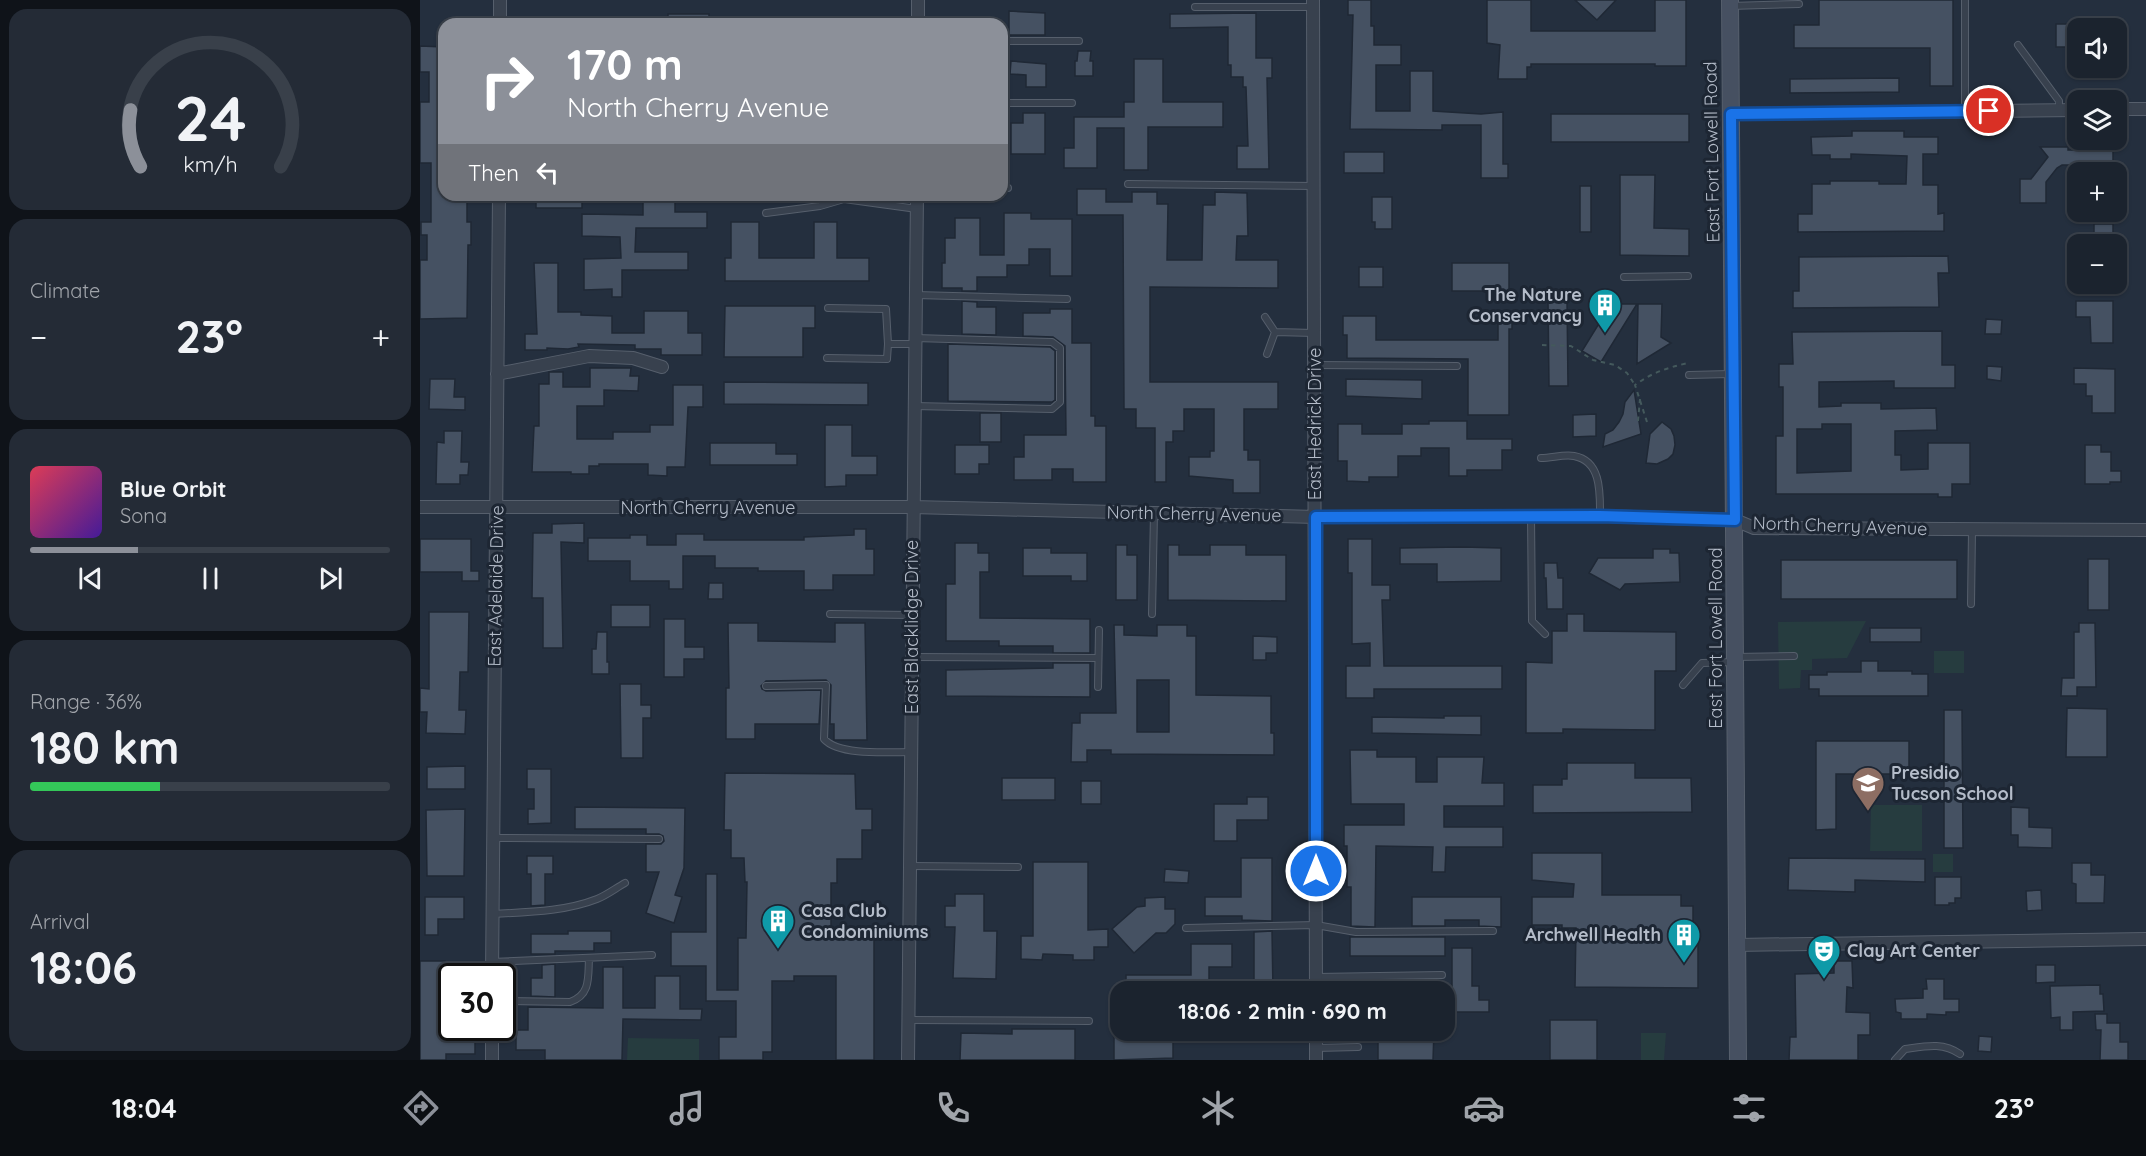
<!DOCTYPE html>
<meta charset="utf-8">
<style>
body{margin:0;font-family:Quicksand,sans-serif;background:#242b36;color:#f1f3f6;height:100vh;display:flex;flex-direction:column;font-size:22px;white-space:nowrap}
*{box-sizing:border-box;margin:0}
p{font-size:20px;color:#a0a4aa}
.icon{flex:none;width:33px;height:33px;fill:none;stroke:currentColor;stroke-width:2;stroke-linecap:round;stroke-linejoin:round}
.map{position:relative;flex:1;overflow:hidden}
.drawer{display:flex;flex-direction:column;gap:9px;padding:9px;background:#0f1319;width:420px}
.drawer>*{flex:none}
.top-card{position:absolute;left:18px;top:18px;width:570px;height:183px;border-radius:18px;box-shadow:0 2px 4px #0004,0 0 0 2px #39404a;background:#8c9099;color:#fff;overflow:hidden}
.buttons{position:absolute;left:1647px;top:18px;display:grid;gap:12px}
.buttons a{display:grid;place-items:center;width:60px;height:60px;border-radius:12px;background:#1b232e;box-shadow:0 2px 4px #0004,0 0 0 2px #39404a;font-size:30px}
.speed{position:absolute;left:18px;top:963px;display:flex;gap:12px;font-size:30px;font-weight:700;text-align:center}
.speed>*{display:grid;place-content:center;width:78px;height:78px;border-radius:50%;background:#1b232e;box-shadow:0 2px 4px #0004,0 0 0 2px #39404a;line-height:1}
.speed .limit{border:3px solid #111;border-radius:9px;background:#fff;color:#111}
.pin{position:absolute;display:grid;place-items:center;width:51px;height:51px;color:#fff;margin:-26px;border:3px solid #fff;border-radius:50%;box-shadow:0 2px 6px #0007}
.me{position:absolute;width:66px;margin:-33px;rotate:0deg;stroke-linejoin:round;filter:drop-shadow(0 0 4px #0008)}
.turn{display:flex;align-items:center;gap:21px;height:126px;padding:0 30px;font-size:27px}
.turn .icon{width:78px;height:78px;stroke-width:2.5}
.turn b{display:block;font-size:42px;line-height:51px}
.then{display:flex;align-items:center;height:57px;padding:0 30px;background:#0003;gap:12px;font-size:22px}
.big{font-size:45px;font-weight:700;line-height:1.1}
.drawer .widget{flex:1;display:flex;flex-direction:column;justify-content:center;gap:9px;min-width:0;padding:0 21px;border-radius:18px;background:#242b36}
.drawer .dial{align-items:center;gap:0}
.dial svg{height:156px;overflow:visible;fill:none;stroke:#39404a;stroke-width:7;stroke-linecap:round;text-anchor:middle}
.dial text{fill:#f1f3f6;stroke:none}
.song{display:flex;align-items:center;gap:18px}
.cover{width:72px;height:72px;border-radius:9px;background:linear-gradient(135deg,hsl(350 70% 55%),hsl(260 70% 35%))}
.played{height:6px;border-radius:3px;background:linear-gradient(90deg,#8c9099 30%,#39404a 30%)}
.keys{display:flex;justify-content:space-around;direction:ltr}
.heat{display:flex;justify-content:space-between;align-items:center;font-size:33px;direction:ltr}
.charge{height:9px;border-radius:4px;background:linear-gradient(90deg,#34c759 36%,#39404a 0)}
.trip{position:absolute;left:690px;top:981px;width:345px;height:60px;border-radius:18px;background:#1b232e;box-shadow:0 2px 4px #0004,0 0 0 2px #39404a;font-weight:700;line-height:60px;text-align:center}
.tab-bar{display:flex;height:96px;justify-content:space-around;align-items:center;background:#0b0e12;color:#a0a4aa}
.tab-bar .icon{width:42px;height:42px}
.tab-bar .active{color:#8c9099}
.tab-bar b{font-size:27px;color:#f1f3f6}
main{display:flex;flex:1;min-height:0}
.map>svg:first-child{display:block}
.green{fill:#263c3f}
.building{fill:#455162;stroke:#1f2835;stroke-width:1.5;fill-rule:evenodd}
.lines{fill:none;stroke-linecap:round;stroke-linejoin:round}
.lane-casing{stroke:#565f6c;stroke-width:8}
.street-casing{stroke:#565f6c;stroke-width:14}
.secondary-casing{stroke:#565f6c;stroke-width:18}
.path{stroke:#44595c;stroke-width:2;stroke-dasharray:4.5 4.5;stroke-linecap:butt}
.lane{stroke:#38414e;stroke-width:6}
.street{stroke:#38414e;stroke-width:12}
.secondary{stroke:#465061;stroke-width:16}
.route-casing{stroke:#114b97;stroke-width:15}
.route{stroke:#1a73e8;stroke-width:10}
.labels{text-anchor:middle;stroke-width:6;stroke-linejoin:round;paint-order:stroke}
.street-label{font-size:18px;fill:#b4bcc9;stroke:#1d2633}
.poi-label{font-size:18px;font-weight:bold;fill:#b4bcc9;stroke:#1d2633;text-anchor:start}
</style>
<main>
<section class="drawer">
<div class="widget dial"><svg viewBox="0 0 100 80">
<path d="M14 69A42 42 0 1 1 86 69"/>
<path d="M14 69A42 42 0 0 1 9 40" stroke="#8c9099"/>
<text x="50" y="56" font-size="32" font-weight="700">24</text>
<text x="50" y="72" font-size="11">km/h</text>
</svg></div>
<div class="widget"><p>Climate</p>
<div class="heat"><a>−</a><b class="big">23°</b><a>+</a></div>
</div>
<div class="widget">
<div class="song"><i class="cover"></i><div><b>Blue Orbit</b><p>Sona</p></div></div>
<div class="played"></div>
<div class="keys"><svg class="icon" aria-label="previous" viewBox="0 0 24 24"><path d="M18 5L8 12l10 7zM5 5v14"/></svg><svg class="icon" aria-label="pause" viewBox="0 0 24 24"><path d="M8 5v14M16 5v14"/></svg><svg class="icon" aria-label="next" viewBox="0 0 24 24"><path d="M6 5l10 7-10 7zM19 5v14"/></svg></div>
</div>
<div class="widget"><p>Range · 36%</p><b class="big">180 km</b><div class="charge"></div></div>
<div class="widget"><p>Arrival</p><b class="big">18:06</b></div>
</section>
<div class="map">
<svg width="1726" height="1060" viewBox="0 0 1726 1060">
<rect width="100%" height="100%" fill="#242f3e"/>
<path class="green" d="M1446,621L1427,658L1392,659V670H1381L1380,688L1359,689L1358,622Z
M1514,651H1544V673H1514Z
M1451,805H1502V851H1450Z
M1513,854H1533V872H1513Z
M1221,1033H1246L1244,1060H1221Z
M208,1038L279,1039V1060H207Z"/>
<path class="building" d="M928,0H951V26H954V45H981V65H956V111H990V71H1013V111L1061,114L1083,112V164H1088V178H1061V125H1022V130L930,129L933,15H928Z
M1067,0H1111V31H1235V0H1266V66H1235V64H1111V67H1107V79H1078L1080,45L1067,43Z
M1155,0H1196L1177,20Z
M1399,0H1533V86H1510V48H1374V25H1399Z
M589,11L625,13V35H589Z
M836,13V58H852V78H847L849,169H817V146H828L826,87H823V77H811V65H808V27L750,28V14Z
M248,14H289V24H248Z
M1636,24H1658V47H1636Z
M0,46L24,47V195H47V222H51V245H48L47,318L0,319V260H7V235H1V222H11V163H0V102H9V72H0Z
M658,51H671L670,61H673V76H655V61H657Z
M714,59H743V102H803V127H728V170H704V128H677V168H644V148H654V117H704V102H714Z
M591,61L626,64V87H606V75L590,74Z
M1479,78V92L1370,93V79Z
M603,113H625V154H591V123H603Z
M1131,114H1269V142H1131Z
M1432,131H1484V137H1518V154H1503V185H1518V214L1524,213V231L1378,232V214H1392V184H1410V181H1459V184H1486L1487,156L1431,154V159H1410V155H1392L1391,137L1432,136Z
M1620,147H1648V150H1693V172H1671V165H1642L1637,168L1626,182V203H1600V179H1611L1628,157Z
M924,152H964V173H924Z
M1200,175H1235L1234,228L1269,229V256L1200,255Z
M1160,186H1171V232H1160Z
M657,189H686V202H712V192H737V204H748L747,260H782L783,205H795V192L827,193L828,236H817L816,260H858V288L730,287V382H858V409H824V450H828V460H840V493H813V480L769,476V457H790V451H794V409H764V431H753V442H746V482H735V428H716V409H704L703,215H657Z
M116,195H162V208H116Z
M223,195H255V212H287V228H216L215,252H268V270H202V297H192V289L164,290V259L201,258L200,237L162,236V214L223,215Z
M952,197H972V229H955V222H952Z
M584,213H611V219H652V276H630V249H609V265H587V277H557V291H542V288H522V263H525V238H535V218H560V255H584Z
M311,222H339V258H394V222H417V258H449V281H305V258H311Z
M1674,224H1693V244H1674Z
M1528,256L1529,273H1518L1519,307L1373,308V291H1379V257Z
M114,263H138V312H161V315L192,316V333H224V311H268V333H282V355H241V349H215V345L158,344L159,347L148,349L127,348V350H105V334H117Z
M1032,263H1089V291H1032Z
M939,267H963V287H939Z
M1128,300H1147L1148,386H1129Z
M542,301L557,302V307H576V335L542,334Z
M1656,301H1693V343H1671L1670,317H1656Z
M1191,304H1217L1181,362L1162,351Z
M1218,304H1242L1241,337L1251,343L1217,364Z
M305,306H395V328H383V357H304Z
M630,309H652V343H671V416H675V426H686V482H653V469H632V480H594V457H604V435H646L645,346L633,337L603,336V313H630Z
M1078,313H1092V329H1089V415H1048V359L927,358V335H923V316H956V340H1078Z
M1566,319L1582,320L1581,334H1565Z
M1522,331V365H1535V388H1474V381L1399,382V407L1421,406V403H1461V409L1516,408L1517,430L1475,431V455H1481V470L1508,469V443H1550V484H1532V497H1518V494H1356V436H1363V387H1359V364H1373L1372,332ZM1402,424H1431V471L1377,473V429H1402Z
M528,344L630,347L635,351V400L632,402L528,401Z
M1567,366L1582,367L1581,381L1567,379Z
M170,368H211L210,376H219L218,391L184,390V406H157V439H193V432H230V425H253V385H283V407H268L265,467H247V476L228,475V464H179V466H169V474H151V472H112L114,426H119V384H129V372H143V387H170Z
M1654,368L1695,369V413H1672V396H1666V384H1654Z
M10,379H35L34,397H45V410L9,409Z
M926,379L1002,380V399L926,396Z
M304,382L448,383V405L304,404Z
M1214,390L1221,434L1183,447L1185,434L1193,430L1199,422L1203,414L1205,402Z
M560,413H581V442H560Z
M1176,414V436L1153,437V415Z
M1009,421H1047V439H1092V450H1082V470H1047V476H1029V448H1001V456H978V477H949V482L927,481V461H918V424H942V434H982V424H1009Z
M1242,422L1251,429L1254,436L1255,445L1253,454L1248,459L1237,464L1226,463L1230,434Z
M405,425H432V456H457V475H426V486L405,487Z
M24,431H42L41,462H49L48,475H40V484H16L17,442L24,443Z
M290,443H356V454H377V465H290Z
M535,445H569V464H559V474H535Z
M1665,445H1681V452H1691V471H1701V482H1690V484H1665Z
M164,523V543L141,542L143,648H123V598H112L113,533H132V524Z
M434,529H446V549H454V575H413V590H384V571H338V568H295V556H263V589H249V581H210V561H168V538H210V535H227V545H256V534H284V540H384V537L434,535Z
M0,539H51V571H59V581H42V572H0Z
M928,539H952V585H970V600H962L964,666H1082V689H954V698H926V666H950V643L932,644V573H928Z
M535,543H558V553H569V572H560V618L670,619V653H633V646H579V641H526V584H535Z
M696,545H707V555H717V600H696Z
M748,545H759V555H790V545H826V555H866V601L748,600Z
M1042,547L1081,548V581L1017,582V564H980V548Z
M603,548H631V553H667V581H651V576H603Z
M1233,549H1250V553H1259L1260,582L1205,584L1200,590L1169,573L1178,558H1233Z
M1668,559H1689V610H1668Z
M1361,560H1537V599H1361Z
M1124,563H1137L1138,578H1143V609H1127L1126,578H1124Z
M289,583H303V599H288Z
M191,605H230V627H191Z
M9,612H49L48,672H40L39,710H46L45,734L6,733L7,712H0V688L9,689Z
M1147,614H1164V631L1256,632V671H1235V730L1143,729V733H1106V662L1132,663V631H1147Z
M244,619H265V647H284V659H264V677H244Z
M308,623H338V641L415,642V623H445L447,740H414V724H410L411,685L406,680L346,681L341,686L342,689L346,691L401,690L399,724H335V739H306V688H309Z
M1659,623H1675L1676,687H1657V696H1641L1642,678H1654V632H1659Z
M694,625H704V635L737,636V625H767V636H776V695L851,696V733H854V755L691,754V750H667V762H651L652,723H660V713H696ZM717,680H749V732H717Z
M1450,628H1501V642H1450Z
M177,632H187V662H189V674H172V649H176Z
M833,636L857,637V653H846V660H833Z
M1441,661H1458V671H1492V674H1508V696H1399V689H1389V675H1407V672H1441Z
M633,663H670V697L526,696V670L633,668Z
M200,684H221V705H231V718H223V758H201Z
M1647,708L1687,709V757H1646Z
M1524,710H1542L1543,848H1524Z
M1024,716H1061V735L952,733V717L1024,718Z
M1396,741H1489V774H1416V829L1396,830Z
M930,750H957V757H996V782H1017V757H1064L1062,783H1084V806H1024V827H1083V847H1026L1025,872H1012L1013,847L956,846L955,927L931,926V887H927V846H924V825H984V804H931Z
M1147,763H1215V778H1271L1272,812L1113,813V785H1142V779H1147Z
M45,766V789H7V767Z
M107,769H131V823L108,824V809H114V789H107Z
M305,773L435,774L436,809H452V830H442V859H417V883H411V932H454V1060H416V976H374V981H352V1052H343V1060H299V1037H316V1001H286V966H251V932H286V874H297V990H318V938H326L327,882H325L324,858H311V830H304Z
M582,778H635V800H582Z
M661,781H681V804H661Z
M827,797H848V820H817V841H794V804H827Z
M155,807L265,808L264,868L255,895L262,897L254,923L226,913L239,872H226V844H241L244,841L243,836L239,834H226V829H155Z
M1591,807L1609,808V827L1632,828V848L1598,847V835H1591Z
M45,809L44,876H7L6,810Z
M1112,853H1182V895H1261V906H1273V940H1278V988L1155,987L1156,928H1142V925H1112V897H1153L1154,884L1112,880Z
M107,856H133V874H125V905L111,906V874H107Z
M821,858H852V921L822,920V916H785V897H821Z
M1369,858L1505,859V882L1435,880V892L1368,890Z
M613,862H668V930L688,929V947H674V960H653V955L623,954L622,960L601,959V936H613Z
M1652,863H1671V875H1685L1684,903H1656V884L1652,883Z
M745,869L769,871L768,883L744,882Z
M1515,877H1541V898H1535V903H1529V905H1515Z
M1621,890L1622,910L1607,911L1606,891Z
M535,894H564V931H577L576,979L533,978L535,927H525V906H535Z
M5,897H44V919H18V935H5Z
M745,897V909H755V924L746,933H736L714,953L692,929L717,907L725,906V898Z
M992,897H1081V927L1059,926V920H1025V926H992Z
M148,931H191V943H174V951H135V954H111V934H148Z
M852,931L853,992H829V981H834V932Z
M930,937H1025V956H930Z
M771,944H812V967H789V986H784V992H706V975H771Z
M1032,948H1052V986H1059V1000H1069V1012H1032Z
M0,961H25L23,1028H55V1054H26V1060H0Z
M1414,961H1432L1433,988L1427,987L1426,1012L1450,1013V1035H1438V1060H1369L1370,1037H1376L1375,974L1414,973Z
M135,964V997L111,996V978H122V965Z
M1616,965H1635V982L1616,983Z
M183,967H203V1008H235V976H260V1009H282L281,1020L203,1019L202,1060H125V1050H96V1030H108V1007L183,1008Z
M1506,979H1524V999H1539V1012H1526V1015L1507,1014V1019H1481V1013L1476,1012L1475,999L1503,998V989H1507Z
M1680,985V994H1683L1684,1011L1653,1012V1030H1640V1017L1631,1018L1630,986Z
M1675,1014H1687V1023H1700V1042H1708V1060H1680L1681,1030H1676Z
M1130,1020H1177V1060H1130Z
M592,1029H655V1060H540L541,1033L592,1034Z
M694,1030H753V1058L694,1060Z
M958,1030H1014L1013,1060H958Z
M1559,1036L1572,1037L1571,1052L1558,1051Z"/>
<g class="lines">
<g class="lane-casing">
<path id="lane" d="M1545,0V111
M1310,6L1379,4
M775,7H893
M582,41H659
M1598,45L1639,101V110
M582,103H652
M708,184L893,186
M582,188H588
M346,213L400,206L424,199L497,209
M1204,277L1268,276
M496,295L647,299
M408,308L466,309L468,344H495
M845,317L855,332L894,333
M847,354L855,332
M407,358L467,359L468,344
M895,365L1037,366
M1269,375L1310,374
M494,406L632,409L640,402V348L632,342L495,338
M1121,458C1132,458 1144,454 1154,456C1182,461 1180,494 1180,516
M1111,516L1112,621L1125,634
M1551,604L1552,530
M410,614L492,615
M732,614L734,513
M492,657L678,658
M1315,657L1374,656
M1263,685L1282,663L1315,662
M346,686L406,685L404,739C419,756 469,752 491,752
M678,687L679,630
M72,838L239,839
M491,866L598,867
M71,914C106,912 144,912 177,899C187,895 196,888 205,883
M766,928L896,925L936,932L1073,931
M72,962L232,955
M896,977L1022,975
M82,1001L150,1002C171,995 168,977 169,958
M489,1020L669,1021
M789,1034L896,1039
M896,1048L938,1047
M1475,1060L1485,1049C1506,1046 1523,1042 1540,1054"/>
</g>
<g class="street-casing">
<path id="street" d="M498,0V24
M893,0L896,992
M80,24V0
M1696,109H1726
M1311,114L1658,110
M77,374L169,356L213,358L242,367
M0,507H492L896,517L1180,516L1315,520L1334,528L1726,530
M1316,945L1726,939
M72,976L79,195
M72,1028V1060
M896,1030V1060
M488,1060L497,195"/>
</g>
<g class="secondary-casing">
<path id="secondary" d="M1310,0L1318,1060"/>
</g>
<path class="path" d="M1122,345L1151,346L1173,360L1195,365L1207,373L1215,385
M1218,421L1220,399
M1227,422L1215,385C1233,372 1247,368 1268,363"/>
<use href="#lane" class="lane"/>
<use href="#street" class="street"/>
<use href="#secondary" class="secondary"/>
</g>
<g class="lines">
<g class="route-casing">
<path id="route" d="M896,871V517L1180,516L1315,520L1311,114L1569,111"/>
</g>
<use href="#route" class="route"/>
</g>
<defs>
<g id="building-pin" transform="scale(1.725)"><path d="M0 17L-7.5 6A9.5 9.5 0 1 1 7.5 6Z" fill="#0f9aa8" stroke="#1d2633"/><path d="M-4-6H4V6H1V3H-1V6H-4ZM-2.5-4.3h1.7v1.8h-1.7ZM.8-4.3h1.7v1.8H.8ZM-2.5-1h1.7V.8h-1.7ZM.8-1h1.7V.8H.8Z" fill="#fff"/></g>
<g id="school-pin" transform="scale(1.725)"><path d="M0 17L-7.5 6A9.5 9.5 0 1 1 7.5 6Z" fill="#8d6e63" stroke="#1d2633"/><path d="M0-5L7-2L0 1L-7-2ZM-4 1L0 2.5L4 1V4Q0 6-4 4Z" fill="#fff"/></g>
<g id="theatre-pin" transform="scale(1.725)"><path d="M0 17L-7.5 6A9.5 9.5 0 1 1 7.5 6Z" fill="#0f9aa8" stroke="#1d2633"/><path d="M-5-5.5Q0-4 5-5.5V0Q5 5 0 6Q-5 5-5 0ZM-3.3-2.5H-1v1.5H-3.3ZM1-2.5H3.3v1.5H1ZM-2.8 1Q0 5.5 2.8 1Z" fill="#fff"/></g>
</defs>
<g fill-rule="evenodd">
<use href="#building-pin" x="1185" y="305"/>
<use href="#school-pin" x="1448" y="783"/>
<use href="#building-pin" x="358" y="921"/>
<use href="#building-pin" x="1264" y="935"/>
<use href="#theatre-pin" x="1404" y="951"/>
</g>
<g class="labels">
<g class="street-label">
<text transform="translate(1292 152) rotate(-91)" y="6">East Fort Lowell Road</text>
<text transform="translate(895 424) rotate(-90)" y="6">East Hedrick Drive</text>
<text x="288" y="514">North Cherry Avenue</text>
<text transform="translate(774 514) rotate(1)" y="6">North Cherry Avenue</text>
<text transform="translate(1420 526) rotate(2)" y="6">North Cherry Avenue</text>
<text transform="translate(76 586) rotate(-89)" y="6">East Adelaide Drive</text>
<text transform="translate(492 627) rotate(-90)" y="6">East Blacklidge Drive</text>
<text transform="translate(1296 638) rotate(-90)" y="6">East Fort Lowell Road</text>
</g>
<g class="poi-label">
<text x="1162" y="301" text-anchor="end">The Nature<tspan x="1162" dy="21">Conservancy</tspan></text>
<text x="1471" y="779">Presidio<tspan x="1471" dy="21">Tucson School</tspan></text>
<text x="381" y="917">Casa Club<tspan x="381" dy="21">Condominiums</tspan></text>
<text x="1241" y="941" text-anchor="end">Archwell Health</text>
<text x="1427" y="957">Clay Art Center</text>
</g>
</g>
</svg>
<div class="buttons">
<a><svg class="icon" aria-label="sound" viewBox="0 0 24 24"><path d="M4 9h4l5-4v14l-5-4H4zM17 9q2 3 0 6"/></svg></a>
<a><svg class="icon" aria-label="layers" viewBox="0 0 24 24"><path d="M12 4l9 5-9 5-9-5zM3 14l9 5 9-5"/></svg></a>
<a>+</a>
<a>−</a>
</div>
<div class="speed"><div class="limit">30</div></div>
<div class="pin" style="left:1569px;top:111px;background:#d93025"><svg class="icon" aria-label="arrive" viewBox="0 0 24 24"><path d="M6 21V4h12l-3 4 3 4H6"/></svg></div>
<svg class="me" style="left:896px;top:871px" viewBox="-20 -20 40 40"><circle r="17" fill="#1a73e8" stroke="#fff" stroke-width="3"/><path d="M0-11L8 9 0 5-8 9z" fill="#fff"/></svg>
<div class="trip">18:06 · 2 min · 690 m</div>
<div class="top-card">
<div class="turn"><svg class="icon" aria-label="right" viewBox="0 0 24 24"><path d="M7 20v-9h11M14 6l5 5-5 5"/></svg><div><b>170 m</b>North Cherry Avenue</div></div>
<div class="then">Then<svg class="icon" aria-label="left" viewBox="0 0 24 24"><path d="M17 20v-9H6M10 6l-5 5 5 5"/></svg></div>
</div>
</div>
</main>
<nav class="tab-bar">
<b>18:04</b>
<svg class="icon active" aria-label="directions" viewBox="0 0 24 24"><path d="M12 3l9 9-9 9-9-9zM9 14v-3h6M13 9l2 2-2 2"/></svg>
<svg class="icon" aria-label="music" viewBox="0 0 24 24"><path d="M9 18V5l10-2v13"/><circle cx="6" cy="18" r="3"/><circle cx="16" cy="16" r="3"/></svg>
<svg class="icon" aria-label="phone" viewBox="0 0 24 24"><path d="M5 4h4l2 5-3 2q2 4 5 5l2-3 5 2v4C11 20 4 13 5 4z"/></svg>
<svg class="icon" aria-label="climate" viewBox="0 0 24 24"><path d="M12 3v18M4 7l16 10M4 17L20 7"/></svg>
<svg class="icon" aria-label="car" viewBox="0 0 24 24"><path d="M5 17H2v-5l4-1 3-4h7l3 4 3 1v5h-3M9 17h6M6 11h13"/><circle cx="7" cy="17" r="2"/><circle cx="17" cy="17" r="2"/></svg>
<svg class="icon" aria-label="filters" viewBox="0 0 24 24"><path d="M4 7h16M4 17h16"/><circle cx="9" cy="7" r="2"/><circle cx="15" cy="17" r="2"/></svg>
<b>23°</b>
</nav>
